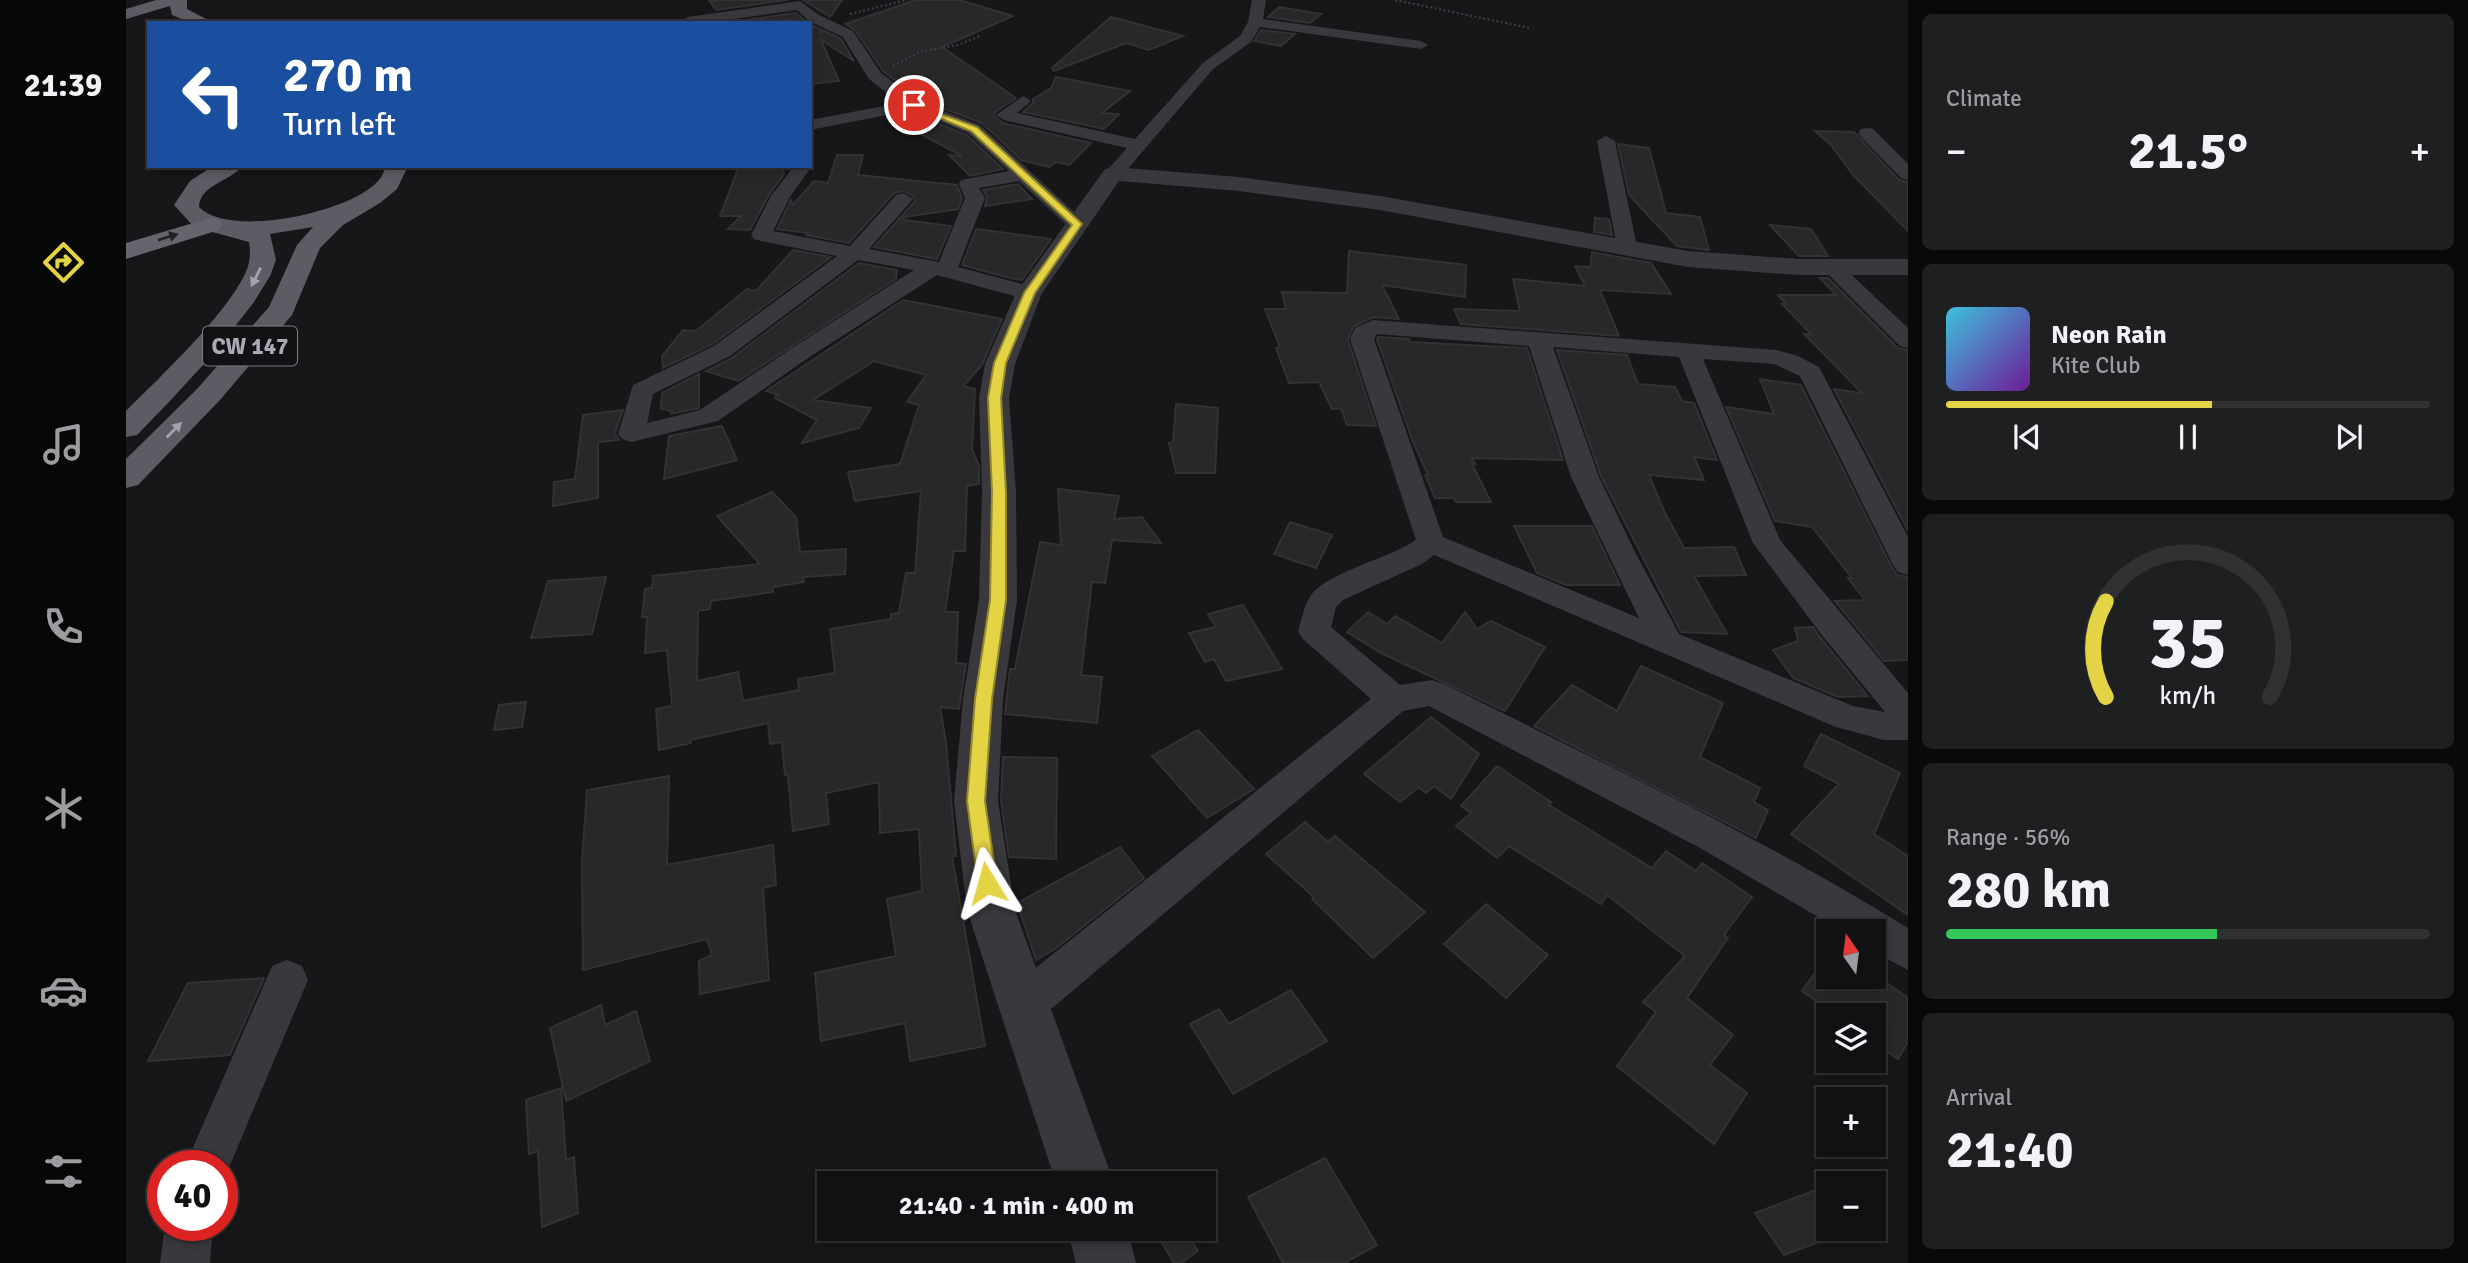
<!DOCTYPE html>
<meta charset="utf-8">
<style>
body{margin:0;font-family:Signika,sans-serif;background:#1e1f21;color:#f1f3f6;height:100vh;display:flex;flex-direction:column;font-size:26px;white-space:nowrap}
*{box-sizing:border-box;margin:0}
p{font-size:23px;color:#9c9da0}
.icon{flex:none;width:38px;height:38px;fill:none;stroke:currentColor;stroke-width:2;stroke-linecap:round;stroke-linejoin:round}
.map{position:relative;flex:1;overflow:hidden}
.details{display:flex;flex-direction:column;gap:14px;padding:14px;background:#09090a;width:560px}
.details>*{flex:none}
.guide{position:absolute;left:21px;top:21px;width:665px;height:147px;border-radius:0px;box-shadow:0 4px 10px #0003,0 0 0 2px #303133;background:#1a4fa0;color:#fff;overflow:hidden}
.needle{width:46px;rotate:346deg}
.tools{position:absolute;left:1690px;top:919px;display:grid;gap:14px}
.tools a{display:grid;place-items:center;width:70px;height:70px;border-radius:0px;background:#111113;box-shadow:0 4px 10px #0003,0 0 0 2px #303133;font-size:35px}
.speed{position:absolute;left:21px;top:1150px;display:flex;gap:14px;font-size:35px;font-weight:700;text-align:center}
.speed>*{display:grid;place-content:center;width:91px;height:91px;border-radius:50%;background:#111113;box-shadow:0 4px 10px #0003,0 0 0 2px #303133;line-height:1}
.speed .limit{border:10px solid #d22;background:#fff;color:#111}
.pin{position:absolute;display:grid;place-items:center;width:60px;height:60px;color:#fff;margin:-30px;border:4px solid #fff;border-radius:50%;box-shadow:0 2px 7px #0007}
.me{position:absolute;width:77px;margin:-38px;rotate:352deg;stroke-linejoin:round;filter:drop-shadow(0 0 5px #0008)}
.turn{display:flex;align-items:center;gap:24px;height:147px;padding:0 21px;font-size:32px}
.turn .icon{width:91px;height:91px;stroke-width:2.5}
.turn b{display:block;font-size:49px;line-height:60px}
.big{font-size:52px;font-weight:700;line-height:1.1}
.details .tile{flex:1;display:flex;flex-direction:column;justify-content:center;gap:10px;min-width:0;padding:0 24px;border-radius:10px;background:#1e1f21}
.details .dial{align-items:center;gap:0}
.dial svg{height:182px;overflow:visible;fill:none;stroke:#303133;stroke-width:7;stroke-linecap:round;text-anchor:middle}
.dial text{fill:#f1f3f6;stroke:none}
.song{display:flex;align-items:center;gap:21px}
.cover{width:84px;height:84px;border-radius:10px;background:linear-gradient(135deg,hsl(190 70% 55%),hsl(280 70% 35%))}
.played{height:7px;border-radius:4px;background:linear-gradient(90deg,#e4d344 55%,#303133 55%)}
.keys{display:flex;justify-content:space-around;direction:ltr}
.heat{display:flex;justify-content:space-between;align-items:center;font-size:38px;direction:ltr}
.charge{height:10px;border-radius:5px;background:linear-gradient(90deg,#34c759 56%,#303133 0)}
.trip{position:absolute;left:691px;top:1171px;width:399px;height:70px;border-radius:0px;background:#111113;box-shadow:0 4px 10px #0003,0 0 0 2px #303133;font-weight:700;line-height:70px;text-align:center}
main{display:flex;flex:1;min-height:0}
.tabs{display:flex;flex-direction:column;width:126px;justify-content:space-around;align-items:center;background:#070708;color:#9c9da0}
.tabs .icon{width:49px;height:49px}
.tabs .on{color:#e4d344}
.tabs b{font-size:32px;color:#f1f3f6}
.map>svg:first-child{display:block}
.building{fill:#28272a;stroke:#323134;stroke-width:2}
.lines{fill:none;stroke-linecap:round;stroke-linejoin:round}
.path{stroke:#3e3f44;stroke-width:2;stroke-dasharray:2 2.5;stroke-linecap:butt}
.minor{fill:#39383d;fill-rule:evenodd}
.tertiary{fill:#39383d;fill-rule:evenodd}
.trunk{fill:#5d5c65;fill-rule:evenodd}
.motorway{fill:#65656e;fill-rule:evenodd}
.oneway{fill:#232326}
.oneway2{fill:#a2a3af}
.route{fill:#e4d344;stroke:#94892c;stroke-width:2}
.labels{text-anchor:middle;stroke-width:7;stroke-linejoin:round;paint-order:stroke}
.shield{fill:#121214;stroke:#7c7d86;stroke-width:2}
.shield-label{font-size:23px;font-weight:bold;fill:#aaabb7}
</style>
<main>
<nav class="tabs">
<b>21:39</b>
<svg class="icon on" aria-label="directions" viewBox="0 0 24 24"><path d="M12 3l9 9-9 9-9-9zM9 14v-3h6M13 9l2 2-2 2"/></svg>
<svg class="icon" aria-label="music" viewBox="0 0 24 24"><path d="M9 18V5l10-2v13"/><circle cx="6" cy="18" r="3"/><circle cx="16" cy="16" r="3"/></svg>
<svg class="icon" aria-label="phone" viewBox="0 0 24 24"><path d="M5 4h4l2 5-3 2q2 4 5 5l2-3 5 2v4C11 20 4 13 5 4z"/></svg>
<svg class="icon" aria-label="climate" viewBox="0 0 24 24"><path d="M12 3v18M4 7l16 10M4 17L20 7"/></svg>
<svg class="icon" aria-label="car" viewBox="0 0 24 24"><path d="M5 17H2v-5l4-1 3-4h7l3 4 3 1v5h-3M9 17h6M6 11h13"/><circle cx="7" cy="17" r="2"/><circle cx="17" cy="17" r="2"/></svg>
<svg class="icon" aria-label="filters" viewBox="0 0 24 24"><path d="M4 7h16M4 17h16"/><circle cx="9" cy="7" r="2"/><circle cx="15" cy="17" r="2"/></svg>
</nav>
<div class="map">
<svg width="1782" height="1263" viewBox="0 0 1782 1263">
<rect width="100%" height="100%" fill="#171719"/>
<path class="building" d="M583,0H662L590,10Z
M677,0H716L704,17Z
M790,0H833L887,16L816,47L890,98L868,113L869,117L877,123L965,143L943,165L930,162L923,167L895,160L856,123L795,100L757,71L729,30L719,24Z
M1153,7L1195,14L1184,23L1142,17Z
M670,13L681,23H600Z
M985,17L1057,36L1023,50L1000,43L928,71L926,68Z
M684,24L696,30L693,33L699,31L715,39L728,61L695,40L713,81L684,84Z
M1135,30L1169,34L1155,46L1128,41Z
M930,77L1004,91L976,113L993,114L978,129L897,112L907,103V99L925,88Z
M786,113L841,135L877,169L844,176L823,155L836,156L765,118Z
M1689,131L1728,132L1773,180L1782,182V231L1727,175L1706,146Z
M1492,144L1523,148L1540,213L1574,217L1583,250L1551,246L1503,195Z
M711,155H737L732,175L831,185L836,198L832,209L778,217V220L825,226L811,259L748,247L789,201L788,197L778,191L768,193L723,243L680,235L682,233L651,229L665,200L667,205L688,181L702,183Z
M613,166H656L658,174L643,195L624,230L602,229L615,216H594Z
M892,184L906,199L859,206L861,197L857,190Z
M1469,218L1483,219L1486,235L1468,232Z
M1644,225L1685,229L1702,256H1673Z
M850,229L925,239L896,280L888,279L836,265Z
M667,250L705,257L587,344L537,368L536,356L557,330L570,331L621,289L630,291Z
M1223,251L1340,265L1339,297L1256,285L1273,319L1247,317L1227,327L1222,340L1250,426L1221,425L1215,408L1206,409L1193,382L1163,383L1150,348L1154,347L1139,309H1160L1156,292L1221,293Z
M1466,252L1525,263L1545,294L1474,290L1493,336L1335,324L1328,309L1394,311L1387,279L1459,286L1449,266L1464,267Z
M733,263L771,270L770,279L612,381L580,371L606,358Z
M1694,278H1702L1772,348L1782,350V531L1708,389L1736,393L1678,334H1685L1656,304H1660L1652,295H1710Z
M777,300L876,319L856,365L837,386L849,389L846,449L853,466V484L841,486L839,551H828L819,612H832L830,663L840,664L833,709L814,707L820,742L830,856H826L859,1046L784,1061L779,1023L695,1041L689,973L770,956L761,899L796,891L793,829L754,833L753,782L700,793L703,824L667,831L662,774L659,775L656,742L644,744L642,723L564,740L565,743L533,750L530,709L546,706L541,650L519,653L521,617H516L519,589L526,588L527,576L634,564L591,516L646,492L670,517L674,552L720,549L719,574L677,577L678,582L647,587V592L585,601L584,609L572,611L571,681L612,672L617,701L673,690L672,679L709,673L704,629L765,619V614L773,613L780,573H789L795,491L729,501L722,472L774,464L793,405L781,402L800,375L748,361L687,400L745,408L733,428L676,443L691,420L649,398L650,395L654,396L640,391Z
M1252,337L1283,339L1284,342L1401,348L1437,460L1346,458L1349,464H1346L1365,502H1330L1328,498H1309L1299,475H1302L1287,442L1251,339Z
M1431,350L1501,355L1512,384L1549,387L1556,401L1568,403L1591,460L1568,457L1578,480L1523,475L1539,513L1558,548L1608,547L1620,575L1568,576L1601,634L1555,632L1475,476Z
M573,374V408L545,414L546,411L535,409L536,393Z
M1634,379L1675,385L1765,566L1771,575L1782,577V660L1758,661L1709,601L1739,600L1722,578H1726L1686,527L1649,521L1600,407L1648,414Z
M1050,404L1092,408L1089,473H1050L1043,443L1047,442Z
M497,410L489,433L493,440L472,442V498L427,506L428,482L449,479L457,415Z
M596,426L611,460L538,479L543,436Z
M932,489L993,496L988,519L1016,517L1035,543L986,540L979,583L966,582L955,675L976,677L971,723L879,714L884,669H889L914,542L935,545Z
M1164,522L1206,535L1190,568L1148,554Z
M1388,526H1466L1494,585H1440L1411,573Z
M480,577L466,634L405,638L422,581Z
M1117,605L1156,669L1100,681L1088,659L1079,662L1063,633L1090,627L1082,614Z
M1242,612L1261,624L1269,616L1316,643L1339,612L1351,629L1365,621L1419,647L1379,711L1257,654L1221,632Z
M1687,627L1693,636L1742,696L1712,697L1667,678L1647,650L1672,641L1669,628Z
M1515,666L1597,703L1574,757L1634,788L1628,802L1642,810L1630,838L1408,726L1446,685L1491,711Z
M400,702L396,727L368,730L373,705Z
M1305,717L1353,754L1325,799L1308,786L1300,793L1293,787L1274,802L1238,774Z
M1072,730L1128,789L1081,818L1026,756Z
M1695,734L1774,773L1748,834L1782,856V915L1665,834L1713,784L1678,766Z
M877,757L931,758L930,859L883,857L875,801Z
M1371,766L1425,802L1423,805L1526,868L1540,851L1570,871L1576,863L1626,897L1598,935L1602,938L1561,998L1607,1035L1584,1065L1621,1093L1588,1144L1491,1066L1530,1012L1517,1002L1559,956L1481,895L1475,904L1383,846L1371,858L1330,826L1345,813L1335,806Z
M543,776L541,865L647,845L650,885L637,888L643,980L574,994L573,961L586,955L581,939L457,970L456,861L461,790Z
M1179,822L1202,842L1209,836L1299,912L1247,958L1186,899L1188,897L1140,854Z
M994,847L1018,878L929,949L910,960L891,903Z
M1360,904L1422,955L1380,998L1318,944Z
M1703,953V989L1713,976H1751L1782,998V1042L1772,1059L1748,1042V1015H1710L1676,991Z
M138,978L104,1055L22,1061L62,983Z
M1165,990L1201,1041L1107,1094L1064,1024L1093,1009L1103,1024Z
M475,1005L479,1025L510,1011L524,1061L440,1101L424,1028Z
M435,1088L440,1160L448,1157L452,1213L416,1227L412,1151L403,1154L400,1100Z
M1199,1158L1251,1245L1218,1263H1157L1122,1197Z
M1703,1185V1238L1658,1255L1629,1213Z
M1027,1228H1058L1072,1251L1055,1263H1048Z"/>
<g class="lines">
<path class="path" d="M1269,0L1404,28
M724,14L781,0
M767,66L793,52L832,45L854,36"/>
<path class="minor" d="M1126,0H1140L1137,19L1295,41L1302,45L1295,49L1134,27L1125,42L1087,69L994,178L987,180L978,174L1001,148L878,120L870,115L897,96L905,101L891,113L1009,139L1077,63L1114,36L1122,22Z
M674,1L693,15L727,31L755,73L794,102L854,125L961,224L958,228H944L893,181L853,188L859,198L832,267L911,288L914,293L911,298L903,300L811,275L679,360L592,421L505,442L496,439L492,434L507,385L588,346L711,256L635,241L628,239L625,235L645,196L668,166H684V163L686,166L664,197L647,231L724,246L770,195L777,193L787,199L743,249L813,262L839,198L833,184L835,180L883,171L842,133L786,110L684,130V120L774,103L743,79L717,37L683,21L671,10L579,23L555,21L562,17ZM732,260L788,270L663,350L574,410L521,423L527,394L604,356Z
M1741,128L1747,129L1782,164V180L1775,178L1735,137L1732,133L1735,129Z
M1480,136L1489,141L1511,247L1508,251H1494L1491,247L1471,141Z
M1706,261L1713,263L1782,328V348L1774,346L1695,267L1699,263Z
M1247,320L1650,350L1672,356L1693,367L1782,537V575L1772,572L1767,565L1674,376L1648,364L1577,359L1654,540L1782,693V740H1758L1710,727L1308,555L1296,564L1217,600L1210,607L1205,627L1274,685L1306,680L1318,684C1474,762 1634,836 1782,928V970L1748,952V931H1716L1576,849L1303,706L1277,711L911,1021L896,1027L881,1021L875,1006L881,991L1245,699L1177,639L1172,631C1176,619 1178,605 1185,595C1202,572 1262,559 1290,540L1224,339L1229,328ZM1251,334L1403,346L1445,477L1513,618L1317,537L1248,339ZM1427,347L1553,357L1627,543L1695,634L1759,712L1727,706L1553,634L1509,552L1473,477Z
M161,960L176,966L182,980L96,1184V1166H59L146,966Z
M39,1225H87L84,1263H34Z"/>
<path class="tertiary" d="M987,167L1113,177L1254,196L1562,251L1673,259H1782V275H1673L1562,267L1254,210L1113,191L993,181L916,293L889,364L883,398L890,492L891,600L877,699L872,801L889,910L988,1183H930L841,910L828,801L837,699L853,600L856,492L853,398L859,364L890,293L979,169Z
M941,1228H1001L1010,1263H950Z"/>
<path class="trunk" d="M30,0H61V9L88,23H65L46,15L44,6L0,19V9Z
M87,166H116C104,182 74,184 73,207C103,239 226,212 252,181C256,177 258,171 260,166H282L271,189L254,203L217,225L194,248L166,315L94,400L12,485L0,488V459L72,388L143,307L171,245L187,227L144,234L150,260L144,276L128,302L88,353L43,402L11,435L0,437V411C34,377 99,316 119,274C124,263 125,254 123,242L68,227L48,205L64,181Z"/>
<path class="motorway" d="M84,218L93,220L96,225L93,230L0,259V243Z"/>
</g>
<defs><path id="oneway-solid" d="M-6-.8H1V-3.2L6.5 0L1 3.2V.8H-6Z" transform="scale(1.75)"/></defs>
<use class="oneway" href="#oneway-solid" transform="translate(42 237) rotate(-17)"/>
<g class="oneway2">
<use href="#oneway-solid" transform="translate(130 277) rotate(117)"/>
<use href="#oneway-solid" transform="translate(48 430) rotate(-45)"/>
</g>
<path class="route" d="M785,103L851,127L956,224L909,293L880,363L875,398L880,492V600L866,699L859,801L871,883L868,889L861,891L854,889L852,883L841,801L849,699L864,600L866,492L862,398L868,363L898,293L946,225L845,131L785,106Z"/>
<g class="labels">
<rect class="shield" x="77" y="326.5" width="94" height="39" rx="5"/>
<g class="shield-label">
<text x="124" y="354">CW 147</text>
</g>
</g>
</svg>
<div class="tools">
<a><svg class="needle" viewBox="-14 -14 28 28"><path d="M0-13l5 13h-10z" fill="#e53935"/><path d="M0 13l5-13h-10z" fill="#9c9da0"/></svg></a>
<a><svg class="icon" aria-label="layers" viewBox="0 0 24 24"><path d="M12 4l9 5-9 5-9-5zM3 14l9 5 9-5"/></svg></a>
<a>+</a>
<a>−</a>
</div>
<div class="speed"><div class="limit">40</div></div>
<div class="pin" style="left:788px;top:105px;background:#d93025"><svg class="icon" aria-label="arrive" viewBox="0 0 24 24"><path d="M6 21V4h12l-3 4 3 4H6"/></svg></div>
<svg class="me" style="left:861px;top:883px" viewBox="-20 -20 40 40"><path d="M0-17L14 15 0 8-14 15z" fill="#e4d344" stroke="#fff" stroke-width="4"/></svg>
<div class="trip">21:40 · 1 min · 400 m</div>
<div class="guide">
<div class="turn"><svg class="icon" aria-label="left" viewBox="0 0 24 24"><path d="M17 20v-9H6M10 6l-5 5 5 5"/></svg><div><b>270 m</b>Turn left</div></div>
</div>
</div>
<section class="details">
<div class="tile"><p>Climate</p>
<div class="heat"><a>−</a><b class="big">21.5°</b><a>+</a></div>
</div>
<div class="tile">
<div class="song"><i class="cover"></i><div><b>Neon Rain</b><p>Kite Club</p></div></div>
<div class="played"></div>
<div class="keys"><svg class="icon" aria-label="previous" viewBox="0 0 24 24"><path d="M18 5L8 12l10 7zM5 5v14"/></svg><svg class="icon" aria-label="pause" viewBox="0 0 24 24"><path d="M8 5v14M16 5v14"/></svg><svg class="icon" aria-label="next" viewBox="0 0 24 24"><path d="M6 5l10 7-10 7zM19 5v14"/></svg></div>
</div>
<div class="tile dial"><svg viewBox="0 0 100 80">
<path d="M14 69A42 42 0 1 1 86 69"/>
<path d="M14 69A42 42 0 0 1 14 27" stroke="#e4d344"/>
<text x="50" y="56" font-size="32" font-weight="700">35</text>
<text x="50" y="72" font-size="11">km/h</text>
</svg></div>
<div class="tile"><p>Range · 56%</p><b class="big">280 km</b><div class="charge"></div></div>
<div class="tile"><p>Arrival</p><b class="big">21:40</b></div>
</section>
</main>
